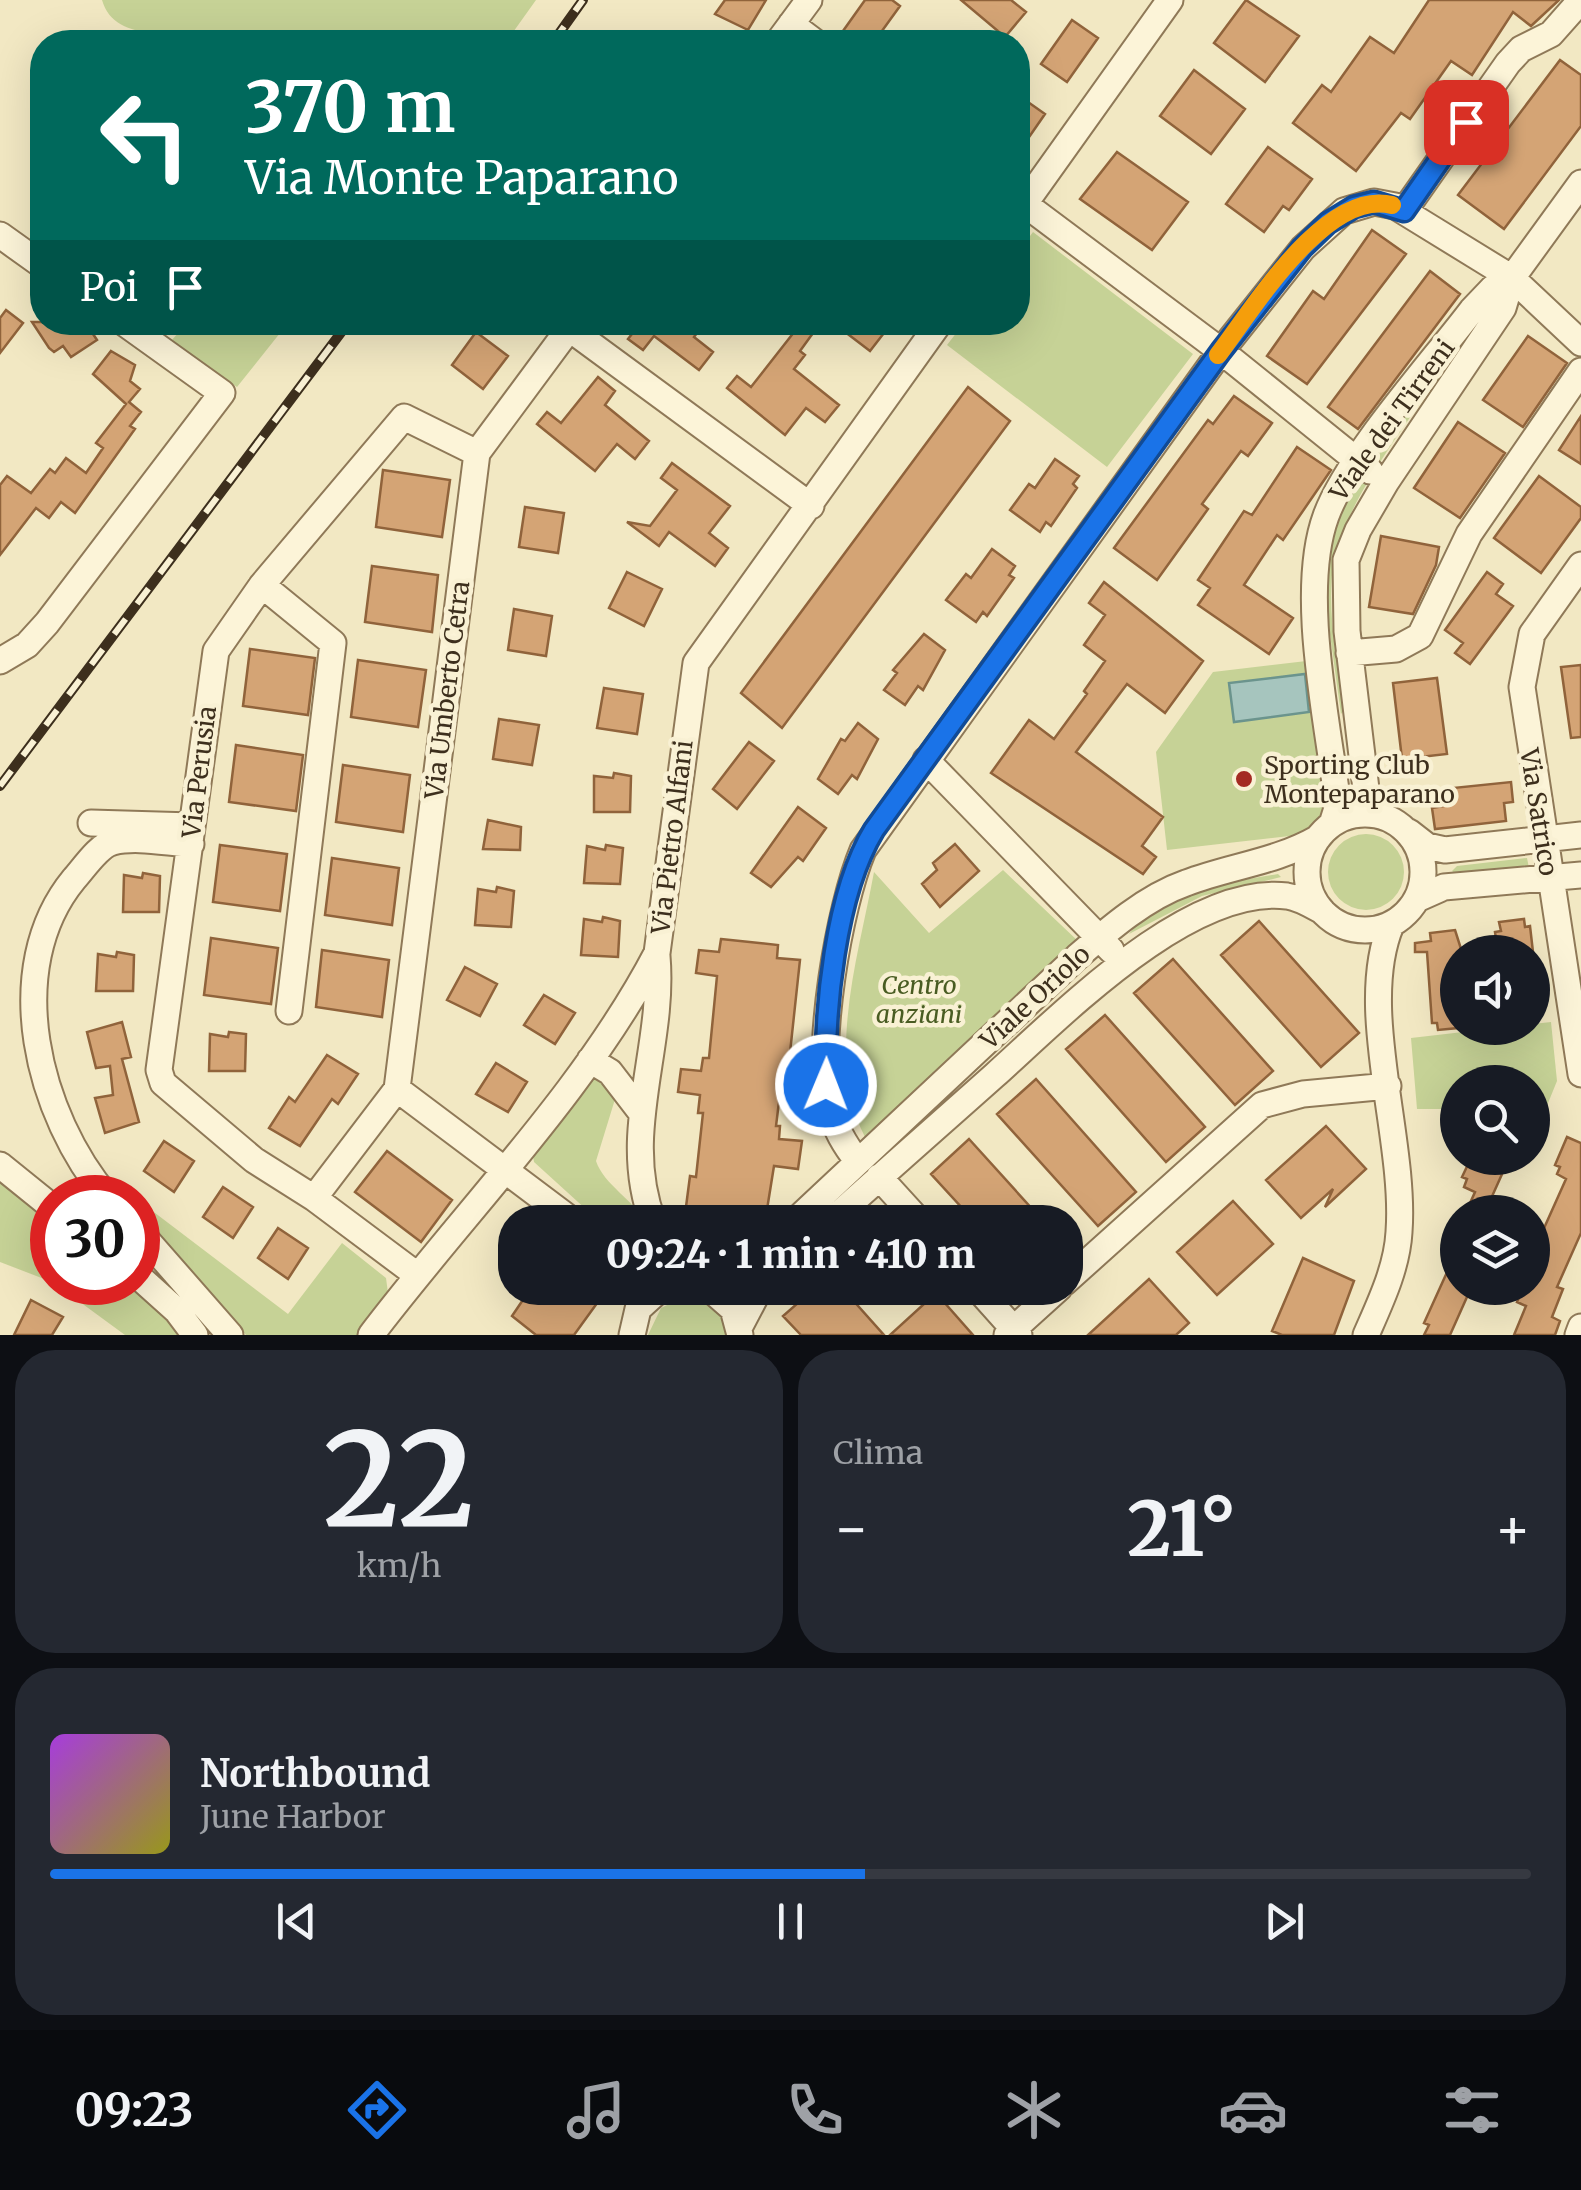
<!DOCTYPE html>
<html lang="it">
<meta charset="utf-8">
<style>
body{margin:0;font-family:Merriweather,serif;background:#242831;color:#f1f3f6;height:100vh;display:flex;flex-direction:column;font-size:38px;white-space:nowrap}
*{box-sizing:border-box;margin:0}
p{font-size:32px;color:#9ea1a6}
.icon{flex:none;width:55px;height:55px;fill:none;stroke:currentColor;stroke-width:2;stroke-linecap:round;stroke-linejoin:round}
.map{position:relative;height:1335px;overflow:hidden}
.panel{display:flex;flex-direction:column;gap:15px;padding:15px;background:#0d0f14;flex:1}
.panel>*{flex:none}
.top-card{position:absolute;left:30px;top:30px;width:1000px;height:305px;border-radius:40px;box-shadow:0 10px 40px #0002;background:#00695c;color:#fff;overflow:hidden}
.tools{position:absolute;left:1440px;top:935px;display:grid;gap:20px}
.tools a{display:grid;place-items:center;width:110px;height:110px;border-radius:50%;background:#171b24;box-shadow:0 10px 40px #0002;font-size:50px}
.speed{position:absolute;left:30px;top:1175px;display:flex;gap:20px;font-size:50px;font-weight:700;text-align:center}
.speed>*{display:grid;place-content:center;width:130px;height:130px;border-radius:50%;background:#171b24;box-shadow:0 10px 40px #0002;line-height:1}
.speed .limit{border:15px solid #d22;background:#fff;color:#111}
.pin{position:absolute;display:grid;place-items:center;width:85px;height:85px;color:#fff;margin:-42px;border-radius:20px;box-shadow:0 5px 15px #0006}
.me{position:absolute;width:110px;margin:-55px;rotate:1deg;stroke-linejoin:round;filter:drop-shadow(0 0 8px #0008)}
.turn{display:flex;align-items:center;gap:35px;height:210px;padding:0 50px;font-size:45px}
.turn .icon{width:130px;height:130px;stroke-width:2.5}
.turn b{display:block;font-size:70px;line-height:85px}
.then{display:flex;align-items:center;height:95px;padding:0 50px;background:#0003;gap:20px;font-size:38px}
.big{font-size:75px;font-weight:800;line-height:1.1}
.panel .widget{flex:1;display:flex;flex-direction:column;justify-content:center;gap:15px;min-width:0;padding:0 35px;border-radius:40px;background:#242831}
.panel .dial{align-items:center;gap:0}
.dial b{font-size:130px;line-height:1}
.song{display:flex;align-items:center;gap:30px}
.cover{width:120px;height:120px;border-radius:15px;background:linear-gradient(135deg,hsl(280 70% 55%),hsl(60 70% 35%))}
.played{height:10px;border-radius:5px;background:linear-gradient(90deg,#1a73e8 55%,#363941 55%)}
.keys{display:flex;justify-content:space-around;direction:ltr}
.heat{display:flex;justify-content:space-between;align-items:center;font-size:55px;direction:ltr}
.panel .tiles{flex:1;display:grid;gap:15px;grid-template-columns:1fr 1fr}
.widget:last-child{grid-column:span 2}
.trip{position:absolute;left:498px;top:1205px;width:585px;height:100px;border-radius:40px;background:#171b24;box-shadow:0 10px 40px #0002;font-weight:800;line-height:100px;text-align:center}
.menu{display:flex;height:160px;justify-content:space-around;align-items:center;background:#090b0e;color:#9ea1a6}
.menu .icon{width:70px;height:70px}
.menu .active{color:#1a73e8}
.menu b{font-size:45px;color:#f1f3f6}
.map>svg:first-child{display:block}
.green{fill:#c6d296}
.water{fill:#a6c5be;stroke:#6b948d;stroke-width:2.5}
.building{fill:#d4a475;stroke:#90633b;stroke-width:2.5}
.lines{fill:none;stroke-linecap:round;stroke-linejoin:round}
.minor-casing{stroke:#8f7958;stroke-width:29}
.minor{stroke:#fcf4d8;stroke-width:25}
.rail-casing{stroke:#3d2f1d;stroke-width:10}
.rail{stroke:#f9f1d4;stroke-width:6;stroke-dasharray:19;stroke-linecap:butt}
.route-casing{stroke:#114b97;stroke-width:25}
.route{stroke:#1a73e8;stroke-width:18}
.slow{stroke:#f59e0b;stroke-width:18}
.poi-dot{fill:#a42a22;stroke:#f9f1d4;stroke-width:4}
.labels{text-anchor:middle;stroke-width:9;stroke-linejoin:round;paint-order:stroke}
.street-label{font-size:25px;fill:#3d2f1d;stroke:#f9f1d4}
.poi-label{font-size:25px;fill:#3d2f1d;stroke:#f9f1d4;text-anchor:start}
.park-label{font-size:25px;font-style:italic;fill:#495c22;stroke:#f9f1d4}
</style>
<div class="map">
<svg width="1581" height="1335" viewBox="0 0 1581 1335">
<rect width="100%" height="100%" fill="#f2e8c3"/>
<path class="green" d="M102,0H536L506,42H219C183,26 116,48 102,0Z
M1033,232L1193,354L1107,467L947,345L964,323L1018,322V252Z
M1492,293L1498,299C1454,359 1342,496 1333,565C1327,613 1337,663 1344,710L1341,714L1325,598L1331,539L1347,502L1383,448Z
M187,323V322L288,323L237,387L171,341Z
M1315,660L1333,806L1307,834L1167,850L1156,752L1213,672Z
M1328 872a38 38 0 1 1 76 0a38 38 0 1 1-76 0Z
M1527,858L1529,868L1458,876L1452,871L1457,866Z
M1003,870L1079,942L866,1139C824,1061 859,955 874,872L929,933Z
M1278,874L1281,877L1202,896L1129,934C1160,893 1229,882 1278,874Z
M1551,1022L1557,1081L1533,1140L1532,1082H1458L1457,1116L1442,1109H1417L1411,1038Z
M600,1077L616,1096L596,1161C604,1185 633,1199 645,1222H600L534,1162L533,1156L589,1079Z
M0,1182L52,1224V1282L0,1262Z
M138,1200L288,1314L342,1243L386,1278L388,1293L357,1335H246L138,1209Z
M54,1283C129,1283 129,1275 179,1335H125Z
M690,1294L720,1302L728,1335H648L661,1308Z"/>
<path class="water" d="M1305,674L1309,712L1234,722L1229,683Z"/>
<path class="building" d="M725,0H766L748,30L715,14Z
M865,0H892L900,6L874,42H859L843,31Z
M961,0H1011L1026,12L1005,37Z
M1246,0L1299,36L1265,82L1214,43Z
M1429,0H1559L1531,26L1513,12L1472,75L1451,61L1410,119L1401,113L1356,171L1293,123L1322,85L1331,92L1370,37L1394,53Z
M1072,20L1098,38L1067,82L1041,64Z
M1560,60L1581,75V126L1504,229L1458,195Z
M1194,70L1245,109L1211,154L1160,116Z
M1018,95L1045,114L1018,153Z
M1268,147L1312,179L1289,210L1283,206L1264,232L1226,204Z
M1117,152L1188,202L1152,250L1080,199Z
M1372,230L1406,254L1307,384L1267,356L1313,291L1324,299Z
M1430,271L1460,294L1358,429L1328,407Z
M6,310L23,323L0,353V318Z
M32,322H85L97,340L71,357L63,346L54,352L49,348Z
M636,322H705L694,337L713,352L699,370L654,336L643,350L628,339L639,325Z
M802,322H821L800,351L805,355L794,369L839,405L825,422L806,408L785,435L727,388L737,376L751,387Z
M832,322H871L884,333L870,351Z
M476,332L508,356L483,389L452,365Z
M1528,336L1567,363L1523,427L1483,400Z
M111,351L135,365L130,381L140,389L129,402L141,412L130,426L135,429L75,513L61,502L49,518L36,508L0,555V485L7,476L31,493L50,469L55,473L66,458L86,473L103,448L96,443L126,404L93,374Z
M598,377L615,391L605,405L649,441L635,459L617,444L595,471L537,424L547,412L561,423Z
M968,387L1010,421L782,728L741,693Z
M1234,396L1272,423L1248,456L1241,451L1202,504L1208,509L1157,580L1114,548L1208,420L1213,424Z
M1581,416V464L1559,450Z
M1458,422L1505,453L1460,518L1414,488Z
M1297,447L1331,470L1283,540L1277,535L1244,585L1293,618L1269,654L1198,605L1210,588L1198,580L1244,511L1252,515Z
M1055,459L1079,476L1073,484L1077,488L1051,526L1046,522L1040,532L1010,510L1029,484L1035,488Z
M672,463L730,506L709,533L728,548L715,566L669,532L659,546L627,522L650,526L677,490L661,478Z
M383,470L450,480L442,537L376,527Z
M1539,476L1581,507V518L1541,573L1494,538Z
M525,507L564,513L558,553L519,547Z
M1381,536L1439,547L1436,565L1413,614L1369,607Z
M992,549L1015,566L1009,575L1014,578L987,616L983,612L976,622L946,600L966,574L971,578Z
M372,566L438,575L432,632L365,622Z
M627,572L662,589L644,626L609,608Z
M1487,572L1503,584L1496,594L1513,606L1470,664L1455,653L1463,643L1445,630Z
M1104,582L1203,661L1165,713L1127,684L1076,752L1163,817L1142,846L1156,857L1143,874L991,773L1029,720L1054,739L1087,694L1084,691L1105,661L1084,645L1105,615L1089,603Z
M514,609L552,616L546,656L508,650Z
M924,634L945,650L923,690L918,686L905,705L884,690L897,673L893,670Z
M250,649L315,658L308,715L243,706Z
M358,660L426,670L418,727L351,717Z
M1581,665V737L1571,738L1561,667Z
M1437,678L1447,754L1402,759L1393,683Z
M604,688L643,694L637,734L597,728Z
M499,719L539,725L532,765L493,759Z
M858,723L878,739L857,779L852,775L838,794L818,779L841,739L845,741Z
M749,742L774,761L737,809L713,789Z
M236,745L303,755L296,811L229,802Z
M343,765L410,775L403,832L336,822Z
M614,773L631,776L630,812H594V776L613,778Z
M1511,782L1513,802L1504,803L1506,821L1435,829L1432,808L1444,806L1443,789Z
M798,807L826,828L803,861L798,857L771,887L751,873Z
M488,820L521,827L520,850L483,849Z
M955,844L979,871L940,907L922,884L937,870L933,863Z
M220,845L287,854L280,911L213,902Z
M606,845L623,848L620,884L584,883L587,846L605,850Z
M332,858L399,868L392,925L325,915Z
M143,873L160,876L159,912H123L124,875L142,878Z
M497,887L514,891L511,927L475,925L478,889L496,892Z
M603,917L620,921L618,957L581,955L584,919L602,922Z
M1524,919L1525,927L1530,926L1533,952H1498L1495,932L1501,931L1499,922Z
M1259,921L1359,1033L1321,1067L1221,955Z
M1455,930L1462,952H1458V1028L1438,1030L1437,1023H1432L1427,952H1415V943L1431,941L1430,933Z
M211,938L278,948L271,1004L204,995Z
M721,939L778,945L777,958L800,960L789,1062L784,1061L776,1126H780L779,1139L802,1141L798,1169L774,1166L765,1222H684L690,1176L696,1177L703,1113H698L700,1095L678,1092L681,1069L701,1071L703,1058H709L717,976L696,973L699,950L719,952Z
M322,950L389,960L382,1017L316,1007Z
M117,952L134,955L133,991H96L98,954L116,957Z
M1173,959L1273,1071L1235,1105L1134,993Z
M465,967L497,984L480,1016L447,1000Z
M544,995L575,1013L555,1044L524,1025Z
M1105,1015L1205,1127L1166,1162L1066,1049Z
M122,1022L131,1057L122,1059L139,1122L105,1133L95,1098L113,1095L110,1066L96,1068L87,1032Z
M229,1032L246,1034L245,1071H209L210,1034L228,1037Z
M327,1055L358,1074L338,1104L332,1099L300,1146L269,1128L289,1097L295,1102Z
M496,1063L527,1082L508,1112L476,1094Z
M1036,1079L1136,1192L1098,1226L997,1114Z
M1326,1126L1366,1169L1325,1207L1333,1189L1301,1218L1266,1180Z
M1567,1137L1581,1143V1233L1557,1287L1563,1289L1552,1317L1560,1321L1555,1335H1514L1526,1306L1517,1302L1523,1288H1532V1255L1566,1179L1557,1174L1560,1167L1555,1165Z
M969,1139L1044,1222H975L931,1174Z
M164,1141L194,1161L174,1192L144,1171Z
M387,1151L452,1200L421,1242L355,1192Z
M1471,1158L1507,1163L1485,1212H1466L1475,1192L1464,1187L1467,1179L1462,1177Z
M223,1187L253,1207L233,1238L203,1217Z
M1233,1201L1273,1244L1217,1295L1177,1252Z
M278,1228L308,1248L288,1279L258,1258Z
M1458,1248V1288H1471L1450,1335H1424L1429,1325L1424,1323Z
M1303,1258L1354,1281L1334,1335H1282L1272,1331Z
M1149,1279L1189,1323L1176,1335H1088Z
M531,1288H608L574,1335H536L512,1316Z
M815,1288H842L884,1335H801L783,1316Z
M936,1293L973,1335H890Z
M31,1300L63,1317L52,1335H14Z"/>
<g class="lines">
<g class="minor-casing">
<path id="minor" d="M791,24L815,42
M778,42L809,0
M1018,199L1221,351L1370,471
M1404,211L1508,63L1521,49L1551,34L1581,0
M1018,213L1170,0
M0,235L42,265
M570,329L811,506
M1581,565L1532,634L1522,687L1581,1074
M262,585L333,643L289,1011
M1349,653L1396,649L1420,636L1469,534L1581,371
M0,661L27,645L47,623L222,393L123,322
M926,760L1111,950
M1369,814L1347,631L1346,560L1358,530L1386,482L1503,308L1512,278L1581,183
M1307 872a58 58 0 1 1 116 0a58 58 0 1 1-116 0Z
M91,823L192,826
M1332,824L1338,805C1328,723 1298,592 1326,516C1348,456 1431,364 1472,310L1493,288L1512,278
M1409,832L1427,846L1445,850L1581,835
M1417,899L1444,887L1581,875
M590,1060L610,1072L640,1111
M397,1089L574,1222
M858,1162C845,1145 835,1129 830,1108C815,1048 839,907 863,850L1221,351L1303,248L1344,211L1374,202L1395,206L1512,278L1581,343
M0,1165L52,1207
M879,1177L920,1222
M108,1198C38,1116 0,969 74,879C84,868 99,845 113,842C136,836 168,843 191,844
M314,1198L254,1160L163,1083L159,1070L216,651L262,585L404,417L477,453
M653,1222C619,1133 665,1047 657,956
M794,1222L1077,957C1109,929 1146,897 1186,883C1231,866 1276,862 1318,838
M830,1222C884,1173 940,1124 995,1075C1062,1015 1189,884 1287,896C1300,898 1311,905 1322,911
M138,1230L230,1335
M417,1275L314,1198L397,1089L477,453L574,322
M138,1276L177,1311L195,1335
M1065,1282L1262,1105L1303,1094L1388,1086
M709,1288L733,1309L740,1335
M977,1288L1019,1335
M739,1328L760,1288
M371,1335C465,1211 585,1091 657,953L696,663L940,322
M632,1335L638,1309L661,1288
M1007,1335L1059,1288
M1366,1335C1380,1303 1397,1268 1399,1232C1406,1139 1356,1008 1391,925
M1578,1335L1581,1327"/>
</g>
<use href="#minor" class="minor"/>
<g class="rail-casing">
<path id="rail" d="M553,42L583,0
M0,786L349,322"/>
</g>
<use href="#rail" class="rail"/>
</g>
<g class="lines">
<g class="route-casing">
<path id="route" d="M826,1085C824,1011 835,894 874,830L1221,351L1302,248L1328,223L1354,207L1374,202L1404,211L1466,122"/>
</g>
<use href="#route" class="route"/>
<path class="slow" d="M1218,355C1253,309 1326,188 1392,205"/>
</g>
<circle class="poi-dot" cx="1244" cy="779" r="10"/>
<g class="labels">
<g class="street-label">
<text transform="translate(1392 420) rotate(-54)" y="9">Viale dei Tirreni</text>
<text transform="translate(447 690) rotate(-83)" y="9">Via Umberto Cetra</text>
<text transform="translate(199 772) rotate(-83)" y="9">Via Perusia</text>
<text transform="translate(1539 812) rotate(81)" y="9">Via Satrico</text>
<text transform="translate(672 837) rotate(-83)" y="9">Via Pietro Alfani</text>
<text transform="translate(1035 997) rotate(-43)" y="9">Viale Oriolo</text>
</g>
<g class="poi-label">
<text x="1264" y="774">Sporting Club<tspan x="1264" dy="29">Montepaparano</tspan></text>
</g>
<g class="park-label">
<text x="919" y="994">Centro<tspan x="919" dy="29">anziani</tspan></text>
</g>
</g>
</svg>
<div class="tools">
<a><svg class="icon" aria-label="sound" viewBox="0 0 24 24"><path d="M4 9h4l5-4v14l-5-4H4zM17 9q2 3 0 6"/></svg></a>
<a><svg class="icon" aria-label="search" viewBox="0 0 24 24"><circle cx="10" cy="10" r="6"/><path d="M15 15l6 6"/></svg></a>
<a><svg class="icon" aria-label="layers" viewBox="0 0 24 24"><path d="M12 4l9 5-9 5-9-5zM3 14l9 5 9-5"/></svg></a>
</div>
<div class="speed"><div class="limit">30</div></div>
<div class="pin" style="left:1466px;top:122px;background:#d93025"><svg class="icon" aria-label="arrive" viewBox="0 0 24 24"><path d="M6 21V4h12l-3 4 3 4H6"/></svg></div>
<svg class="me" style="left:826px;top:1085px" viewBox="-20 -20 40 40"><circle r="17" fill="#1a73e8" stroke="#fff" stroke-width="3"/><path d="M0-11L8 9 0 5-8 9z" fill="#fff"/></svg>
<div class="trip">09:24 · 1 min · 410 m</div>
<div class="top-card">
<div class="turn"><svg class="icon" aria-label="left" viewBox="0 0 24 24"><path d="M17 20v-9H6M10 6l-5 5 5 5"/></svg><div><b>370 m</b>Via Monte Paparano</div></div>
<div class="then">Poi<svg class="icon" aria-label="arrive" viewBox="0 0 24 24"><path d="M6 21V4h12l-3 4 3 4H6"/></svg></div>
</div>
</div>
<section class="panel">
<div class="tiles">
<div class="widget dial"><b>22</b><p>km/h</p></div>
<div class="widget"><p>Clima</p>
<div class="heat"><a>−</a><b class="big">21°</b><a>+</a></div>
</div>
<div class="widget">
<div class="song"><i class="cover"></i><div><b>Northbound</b><p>June Harbor</p></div></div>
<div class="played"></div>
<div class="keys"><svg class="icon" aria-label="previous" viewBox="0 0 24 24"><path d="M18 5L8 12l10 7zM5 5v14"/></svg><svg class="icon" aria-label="pause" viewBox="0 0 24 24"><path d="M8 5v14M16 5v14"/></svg><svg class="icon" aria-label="next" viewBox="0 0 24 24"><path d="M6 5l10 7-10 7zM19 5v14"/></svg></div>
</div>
</div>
</section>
<nav class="menu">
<b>09:23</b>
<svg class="icon active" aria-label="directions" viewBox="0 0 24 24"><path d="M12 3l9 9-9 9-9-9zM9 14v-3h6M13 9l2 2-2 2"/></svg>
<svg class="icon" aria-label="music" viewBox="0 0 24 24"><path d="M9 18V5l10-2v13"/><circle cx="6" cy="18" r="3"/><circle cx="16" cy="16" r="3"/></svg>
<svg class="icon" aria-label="phone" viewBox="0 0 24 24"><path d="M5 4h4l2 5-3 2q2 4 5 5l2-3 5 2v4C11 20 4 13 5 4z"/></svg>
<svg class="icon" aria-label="climate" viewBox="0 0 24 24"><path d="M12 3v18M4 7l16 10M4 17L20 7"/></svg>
<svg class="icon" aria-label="car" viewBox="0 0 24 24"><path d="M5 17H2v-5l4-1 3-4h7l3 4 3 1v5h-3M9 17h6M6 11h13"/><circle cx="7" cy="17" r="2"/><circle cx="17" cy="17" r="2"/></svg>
<svg class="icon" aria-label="filters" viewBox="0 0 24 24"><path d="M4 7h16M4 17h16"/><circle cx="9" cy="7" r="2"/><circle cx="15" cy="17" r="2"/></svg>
</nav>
